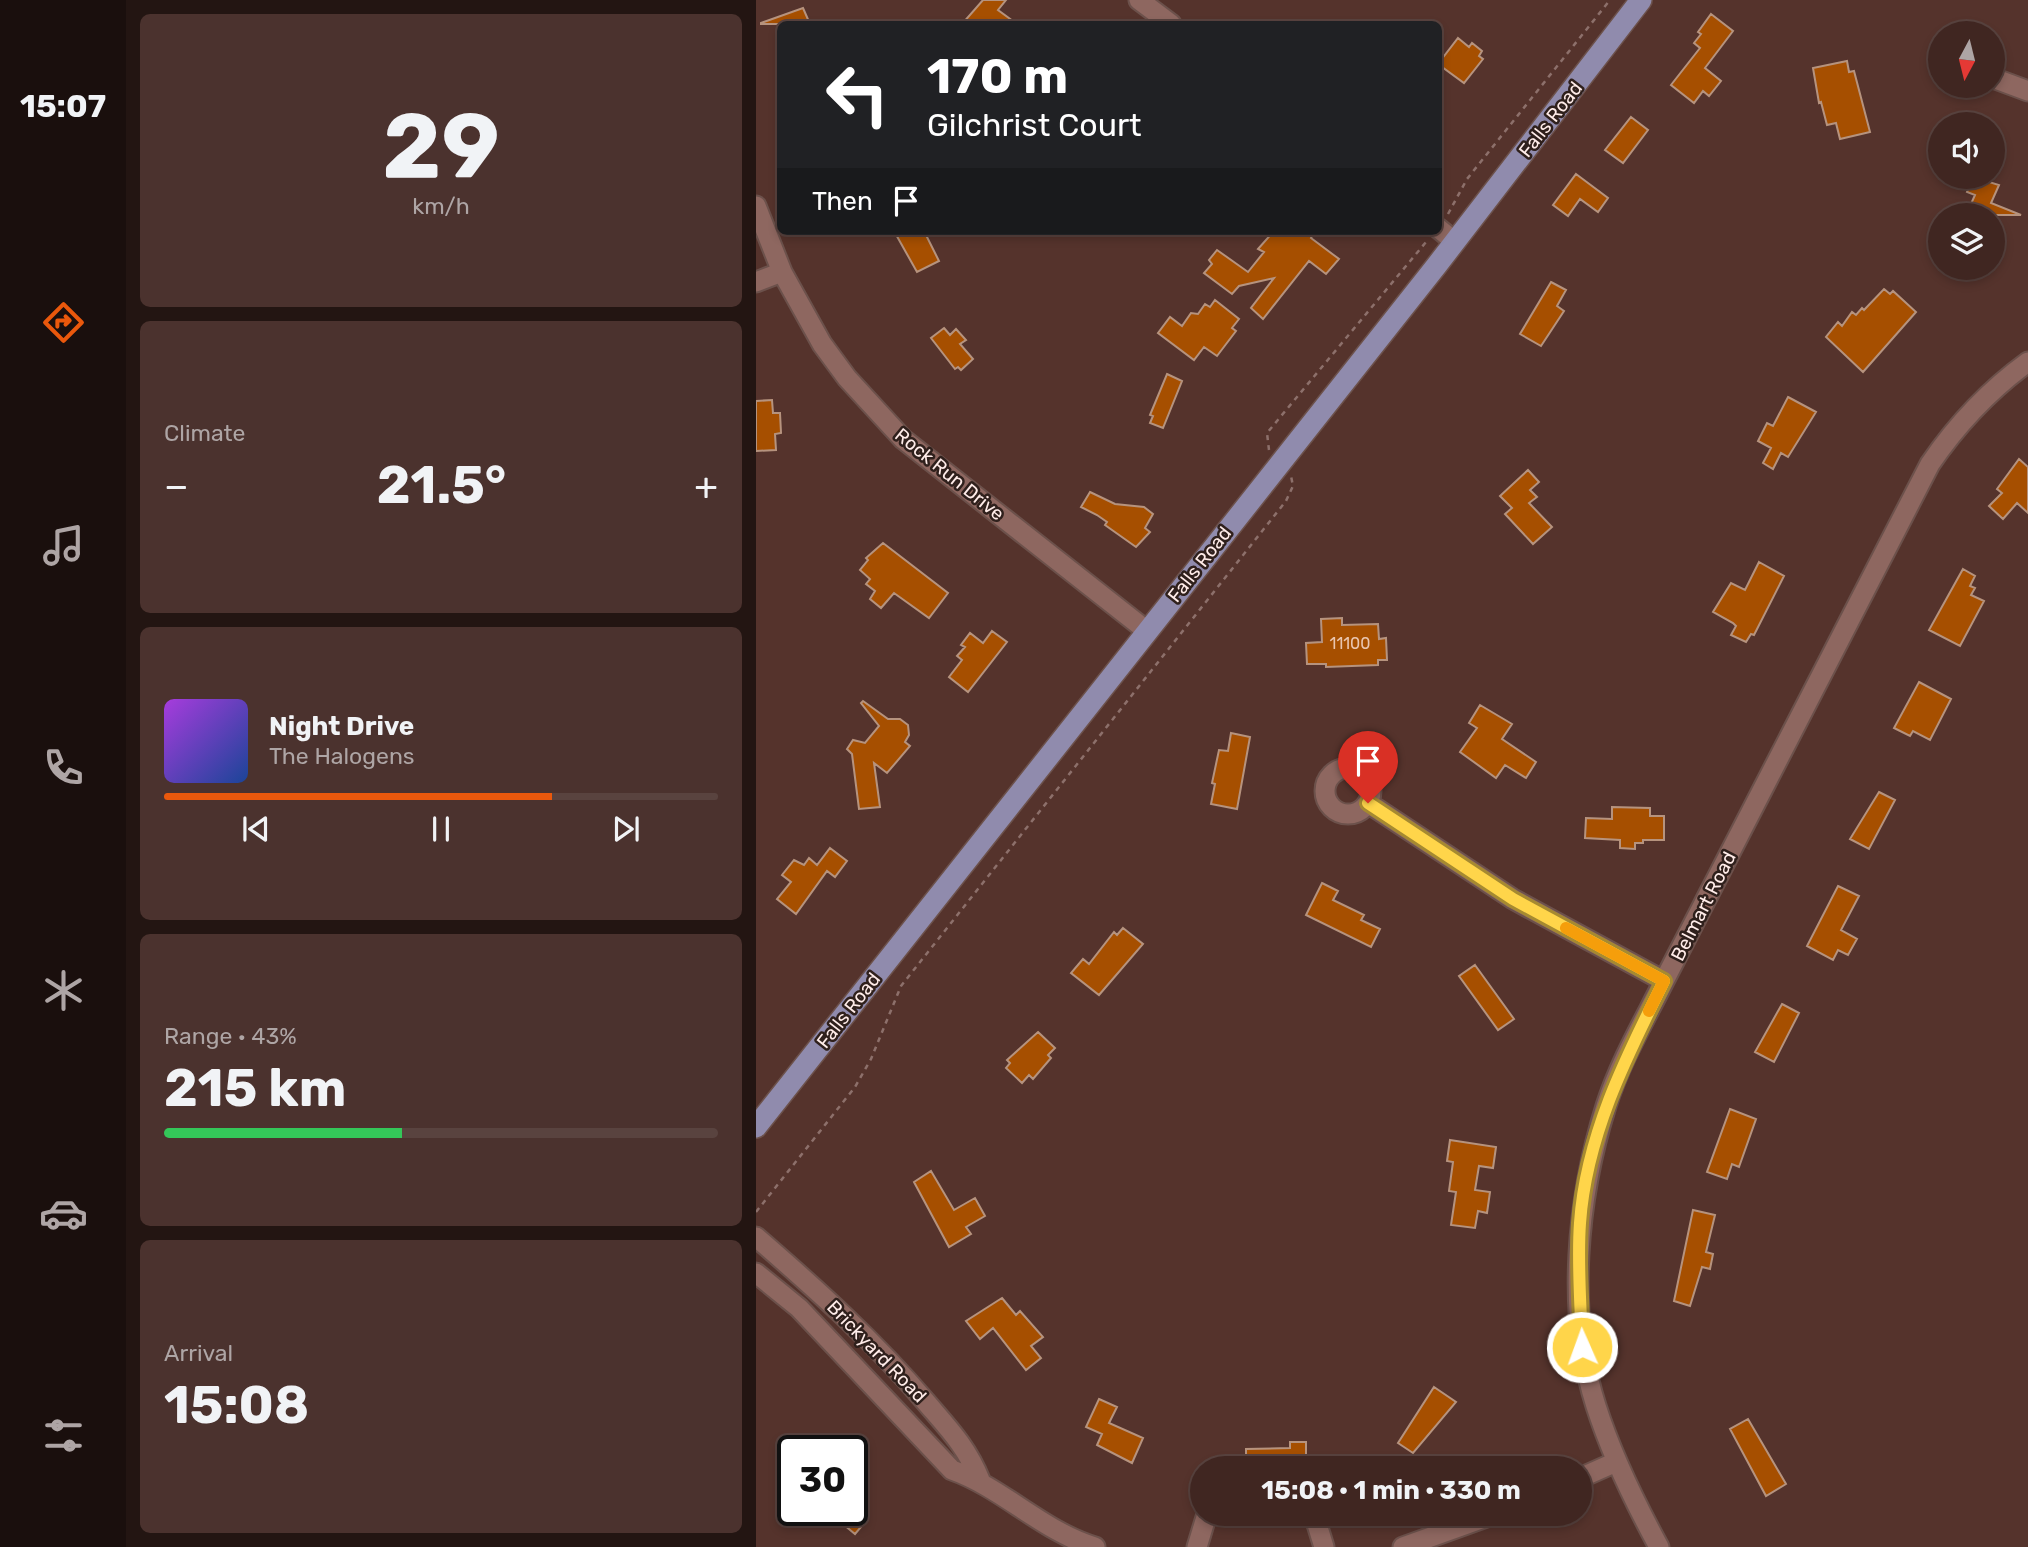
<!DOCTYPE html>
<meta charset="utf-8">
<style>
body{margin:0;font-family:Rubik,sans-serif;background:#4b322e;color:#f1f3f6;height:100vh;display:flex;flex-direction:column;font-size:26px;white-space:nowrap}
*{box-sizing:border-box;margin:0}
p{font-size:23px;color:#aea5a5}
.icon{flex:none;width:38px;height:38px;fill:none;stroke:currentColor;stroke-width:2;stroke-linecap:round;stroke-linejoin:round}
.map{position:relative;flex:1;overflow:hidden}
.details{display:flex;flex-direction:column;gap:14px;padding:14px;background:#231512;width:630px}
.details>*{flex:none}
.banner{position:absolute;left:21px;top:21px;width:665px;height:214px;border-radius:10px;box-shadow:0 4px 10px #0003,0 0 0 2px #59433f;background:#202124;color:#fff;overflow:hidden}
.needle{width:46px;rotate:187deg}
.controls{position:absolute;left:1172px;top:21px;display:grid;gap:14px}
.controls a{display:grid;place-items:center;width:77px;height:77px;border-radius:50%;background:#402621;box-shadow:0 4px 10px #0003,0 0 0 2px #59433f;font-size:35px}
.speed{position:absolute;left:21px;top:1435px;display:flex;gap:14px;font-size:35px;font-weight:700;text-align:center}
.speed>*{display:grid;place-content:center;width:91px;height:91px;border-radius:50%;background:#402621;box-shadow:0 4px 10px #0003,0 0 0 2px #59433f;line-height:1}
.speed .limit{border:4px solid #111;border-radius:10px;background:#fff;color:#111}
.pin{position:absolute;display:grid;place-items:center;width:60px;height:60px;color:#fff;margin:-72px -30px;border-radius:50% 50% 50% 0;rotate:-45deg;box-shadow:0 0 7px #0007}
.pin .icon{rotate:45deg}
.me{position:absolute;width:77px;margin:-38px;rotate:358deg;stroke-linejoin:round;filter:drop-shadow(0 0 5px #0008)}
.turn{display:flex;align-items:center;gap:24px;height:147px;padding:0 35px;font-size:32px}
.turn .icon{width:91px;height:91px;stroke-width:2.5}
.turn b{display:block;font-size:49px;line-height:60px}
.then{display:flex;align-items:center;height:66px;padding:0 35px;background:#0003;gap:14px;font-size:26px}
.big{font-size:52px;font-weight:700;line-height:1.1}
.details .card{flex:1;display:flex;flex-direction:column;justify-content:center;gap:10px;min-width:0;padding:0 24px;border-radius:10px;background:#4b322e}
.details .dial{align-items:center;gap:0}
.dial b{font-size:91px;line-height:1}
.song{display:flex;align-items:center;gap:21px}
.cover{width:84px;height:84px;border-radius:10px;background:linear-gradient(135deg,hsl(280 70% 55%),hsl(220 70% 35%))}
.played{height:7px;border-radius:4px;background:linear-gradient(90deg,#ea580c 70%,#59433f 70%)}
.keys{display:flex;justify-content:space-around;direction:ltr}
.heat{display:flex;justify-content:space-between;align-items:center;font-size:38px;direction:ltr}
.charge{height:10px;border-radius:5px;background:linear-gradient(90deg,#34c759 43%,#59433f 0)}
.trip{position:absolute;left:434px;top:1456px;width:402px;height:70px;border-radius:35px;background:#402621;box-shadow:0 4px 10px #0003,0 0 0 2px #59433f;font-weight:700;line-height:70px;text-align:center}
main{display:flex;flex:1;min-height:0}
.menu{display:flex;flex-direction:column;width:126px;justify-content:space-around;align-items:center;background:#1a0f0d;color:#aea5a5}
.menu .icon{width:49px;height:49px}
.menu .current{color:#ea580c}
.menu b{font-size:32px;color:#f1f3f6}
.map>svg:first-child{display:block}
.building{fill:#a64f00;stroke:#b6937e;stroke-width:2}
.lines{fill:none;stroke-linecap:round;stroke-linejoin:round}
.minor-casing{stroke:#6c514b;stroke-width:23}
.major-casing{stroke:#6c514b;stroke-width:24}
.path{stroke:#8d706b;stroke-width:2.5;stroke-dasharray:5 5;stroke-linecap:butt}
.minor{stroke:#8e6760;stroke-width:19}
.major{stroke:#908bad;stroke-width:21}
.route-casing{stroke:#a68a30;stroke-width:18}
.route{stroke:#ffd54a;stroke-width:12}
.slow{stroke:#f59e0b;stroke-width:12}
.labels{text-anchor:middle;stroke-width:5;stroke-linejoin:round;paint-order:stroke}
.number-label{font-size:16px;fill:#e9c5af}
.street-label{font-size:19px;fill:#ffece9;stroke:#2f201c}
</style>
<main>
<nav class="menu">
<b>15:07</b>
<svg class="icon current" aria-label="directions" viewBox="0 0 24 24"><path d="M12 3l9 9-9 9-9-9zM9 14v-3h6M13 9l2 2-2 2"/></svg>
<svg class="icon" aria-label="music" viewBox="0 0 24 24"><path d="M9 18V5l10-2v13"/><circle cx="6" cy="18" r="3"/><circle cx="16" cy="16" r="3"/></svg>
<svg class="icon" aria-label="phone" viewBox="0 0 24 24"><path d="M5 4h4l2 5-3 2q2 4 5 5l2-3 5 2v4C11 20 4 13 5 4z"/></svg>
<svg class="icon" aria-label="climate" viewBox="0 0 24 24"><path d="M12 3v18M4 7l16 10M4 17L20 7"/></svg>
<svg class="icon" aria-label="car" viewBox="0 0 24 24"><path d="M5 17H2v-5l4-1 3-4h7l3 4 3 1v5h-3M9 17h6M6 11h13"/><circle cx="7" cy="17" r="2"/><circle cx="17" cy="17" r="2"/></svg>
<svg class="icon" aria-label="filters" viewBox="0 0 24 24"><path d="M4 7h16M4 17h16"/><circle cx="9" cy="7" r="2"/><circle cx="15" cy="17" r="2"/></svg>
</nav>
<section class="details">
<div class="card dial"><b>29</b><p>km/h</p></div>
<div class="card"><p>Climate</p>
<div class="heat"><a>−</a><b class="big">21.5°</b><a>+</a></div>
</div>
<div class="card">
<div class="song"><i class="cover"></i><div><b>Night Drive</b><p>The Halogens</p></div></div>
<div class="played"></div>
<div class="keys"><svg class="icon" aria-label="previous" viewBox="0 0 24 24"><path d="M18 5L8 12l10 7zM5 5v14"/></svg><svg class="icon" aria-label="pause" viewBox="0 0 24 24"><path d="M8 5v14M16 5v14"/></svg><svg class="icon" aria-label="next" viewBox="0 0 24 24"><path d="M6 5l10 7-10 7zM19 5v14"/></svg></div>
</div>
<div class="card"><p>Range · 43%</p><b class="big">215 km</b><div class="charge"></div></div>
<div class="card"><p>Arrival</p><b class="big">15:08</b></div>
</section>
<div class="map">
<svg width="1272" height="1547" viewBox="0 0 1272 1547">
<rect width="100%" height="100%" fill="#55332c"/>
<path class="building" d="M227,0H250L242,10L261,24H206Z
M47,8L54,24H5V23Z
M955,14L977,31L949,68L965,81L953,96L947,91L938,103L915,85L944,48L938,43L945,34L942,32Z
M702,38L713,47L716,43L726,51L723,56L727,59L708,83L682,64Z
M1091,61L1093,72L1098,71L1114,132L1084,139L1080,123L1071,125L1065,102L1063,103L1057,68Z
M875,117L892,130L867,163L849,150Z
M820,174L852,198L842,212L824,199L812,216L797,205Z
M1217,177L1243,185L1235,203L1265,215H1210L1219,195L1211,192Z
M138,231H168L183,261L161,272Z
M518,231H559L555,238L583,259L570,274L553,261L507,319L495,308L518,278L483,286L476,294L448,273L456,264L453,260L461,250L492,272L508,252L502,249Z
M795,282L810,290L801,306L808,311L785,346L764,334Z
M1128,289L1134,294L1137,291L1160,312L1107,372L1070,337L1082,322L1086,326L1096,312L1100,315L1106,308L1108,310Z
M459,300L483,319L476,328L480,331L461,356L448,347L438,360L402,333L414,317L426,326L435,313L442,314L449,304L454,307Z
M188,328L194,335L200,329L210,340L204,344L217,359L205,370L202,367L199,369L175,338Z
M411,374L426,381L407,428L394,423L397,416L394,415Z
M1032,397L1060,412L1032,457L1025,453L1017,469L1007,463L1015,448L1002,441L1011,423L1017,426Z
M16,400L17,413H24L25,433L19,434L20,450L0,451V401Z
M1263,459L1272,467V513L1261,503L1247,519L1233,506L1246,493L1241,489Z
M772,470L783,482L774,490L781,497L773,503L796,527L777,544L749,514L756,508L744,496Z
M334,492L359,504L388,507L397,514L389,528L394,532L380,547L349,525L351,522L341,515L325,507Z
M127,543L192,593L173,618L138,593L125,608L114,599L119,591L110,584L114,579L104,570L112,560L110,558Z
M1003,562L1028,576L998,635L995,634L990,642L975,635L980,626L977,623L957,612L975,583L989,590Z
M1207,569L1219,576L1214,586L1219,588L1215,595L1228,601L1204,646L1173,630Z
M586,618V625L622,624L623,639L630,638L631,660H622V665L570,667V664H551L550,643L566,642L565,619Z
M236,631L251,642L212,692L193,677L206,660L201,656L209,647L205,645L214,633L227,643Z
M1163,682L1195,699L1174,740L1157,731L1154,736L1138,728Z
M107,701L132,719H144L152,725L153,735L149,742L154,746L131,773L118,763L124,807L103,809L96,754L91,749L97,740L109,743L123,726L105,703Z
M724,705L756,724L746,739L780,762L770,778L749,765L740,778L704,752L721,728L713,723Z
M475,733L494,737L481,809L455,804L459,784L456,783L463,750L472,751Z
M1123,792L1139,800L1113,849L1094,839Z
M856,807L894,808V816H908V840H887V843H879V849L864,848V840L829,838L830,818L856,819Z
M74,848L91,861L79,877L71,871L40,914L21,899L35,882L26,875L38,860L48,865L53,858L61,865Z
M566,883L582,891L577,900L608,915L605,920L624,929L615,947L550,915Z
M1082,886L1103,896L1085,930L1101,939L1092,955L1082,950L1077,960L1051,946Z
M367,928L387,944L343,995L315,973L327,959L333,964L358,932L361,935Z
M719,965L758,1019L742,1030L703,976Z
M1026,1004L1043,1013L1018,1062L999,1052Z
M282,1032L299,1048L292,1055L295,1058L277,1079L273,1075L266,1083L250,1068L254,1063L251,1060Z
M974,1109L1000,1119L983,1167L976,1164L971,1179L951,1172Z
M694,1140L740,1147L737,1168L723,1166L719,1190L734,1192L731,1213L722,1211L719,1228L695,1225L700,1192L693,1191L697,1162L691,1161Z
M175,1171L198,1210L219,1198L229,1216L210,1227L215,1234L193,1247L158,1182Z
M937,1210L959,1215L950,1252L957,1254L954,1269L946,1267L934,1306L918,1301Z
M246,1298L260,1315L264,1311L287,1337L275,1346L285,1358L270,1370L237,1328L224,1339L210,1321Z
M678,1387L700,1402L657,1453L642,1443Z
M343,1399L361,1407L353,1423L387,1438L376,1463L341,1445L346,1434L330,1427Z
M992,1419L1030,1484L1010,1496L974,1429Z
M534,1442H550V1465H539V1468H490V1449L534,1448Z
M70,1510H98L110,1521L99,1534Z"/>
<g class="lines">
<g class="minor-casing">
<path id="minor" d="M383,0L415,24
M1237,78L1272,91
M0,206L26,272L66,344L91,378L147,439L391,631
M682,228L699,242
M0,282L26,272
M569 791a23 23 0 1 1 46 0a23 23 0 1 1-46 0Z
M612,803L757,899L908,981
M0,1237C60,1289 118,1341 169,1401C192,1428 211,1447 224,1480
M0,1273L43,1308L196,1470C247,1488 286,1531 339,1547
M824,1478L860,1462
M554,1514L560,1521L568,1547
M441,1547L451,1514
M647,1547L739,1514
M903,1547C878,1501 856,1456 840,1406C810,1313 821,1198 850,1106C864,1062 888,1021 908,981L1174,464C1202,423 1232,391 1272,362"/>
</g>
<g class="major-casing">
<path id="major" d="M0,1127L681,265L885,0"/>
</g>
<path class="path" d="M692,214L711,179L854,0
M513,450L511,433L670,242
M0,1212L99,1087L115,1059L145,986L530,501L537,486L535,476"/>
<use href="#minor" class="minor"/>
<use href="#major" class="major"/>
</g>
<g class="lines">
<g class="route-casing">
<path id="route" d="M612,803L757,899L908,981C870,1057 830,1136 824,1223C821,1264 825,1306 826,1347"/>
</g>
<use href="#route" class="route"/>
<path class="slow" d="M810,928L908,981L893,1011"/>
</g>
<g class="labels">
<g class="number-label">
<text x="594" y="649">11100</text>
</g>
<g class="street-label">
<text transform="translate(794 119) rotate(-52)" y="7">Falls Road</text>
<text transform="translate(194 474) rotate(39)" y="7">Rock Run Drive</text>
<text transform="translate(443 564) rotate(-52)" y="7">Falls Road</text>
<text transform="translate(947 906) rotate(-63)" y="7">Belmart Road</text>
<text transform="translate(92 1010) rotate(-52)" y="7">Falls Road</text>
<text transform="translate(121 1351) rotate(46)" y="7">Brickyard Road</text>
</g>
</g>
</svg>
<div class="controls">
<a><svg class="needle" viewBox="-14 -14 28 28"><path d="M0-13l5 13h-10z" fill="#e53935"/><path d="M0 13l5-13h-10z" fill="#aea5a5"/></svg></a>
<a><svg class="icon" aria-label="sound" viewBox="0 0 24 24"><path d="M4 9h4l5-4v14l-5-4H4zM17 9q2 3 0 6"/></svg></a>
<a><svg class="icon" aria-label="layers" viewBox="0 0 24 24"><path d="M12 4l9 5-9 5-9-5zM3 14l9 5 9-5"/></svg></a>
</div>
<div class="speed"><div class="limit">30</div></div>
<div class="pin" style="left:612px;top:803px;background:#d93025"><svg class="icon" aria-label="arrive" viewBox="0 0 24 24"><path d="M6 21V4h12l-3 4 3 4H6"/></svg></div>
<svg class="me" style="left:826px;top:1347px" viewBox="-20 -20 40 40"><circle r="17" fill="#ffd54a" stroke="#fff" stroke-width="3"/><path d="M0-11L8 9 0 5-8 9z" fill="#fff"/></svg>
<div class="trip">15:08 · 1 min · 330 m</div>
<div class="banner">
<div class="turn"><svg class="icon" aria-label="left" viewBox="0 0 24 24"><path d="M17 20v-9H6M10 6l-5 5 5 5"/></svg><div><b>170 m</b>Gilchrist Court</div></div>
<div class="then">Then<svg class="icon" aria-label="arrive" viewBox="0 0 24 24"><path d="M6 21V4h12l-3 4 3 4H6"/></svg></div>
</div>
</div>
</main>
